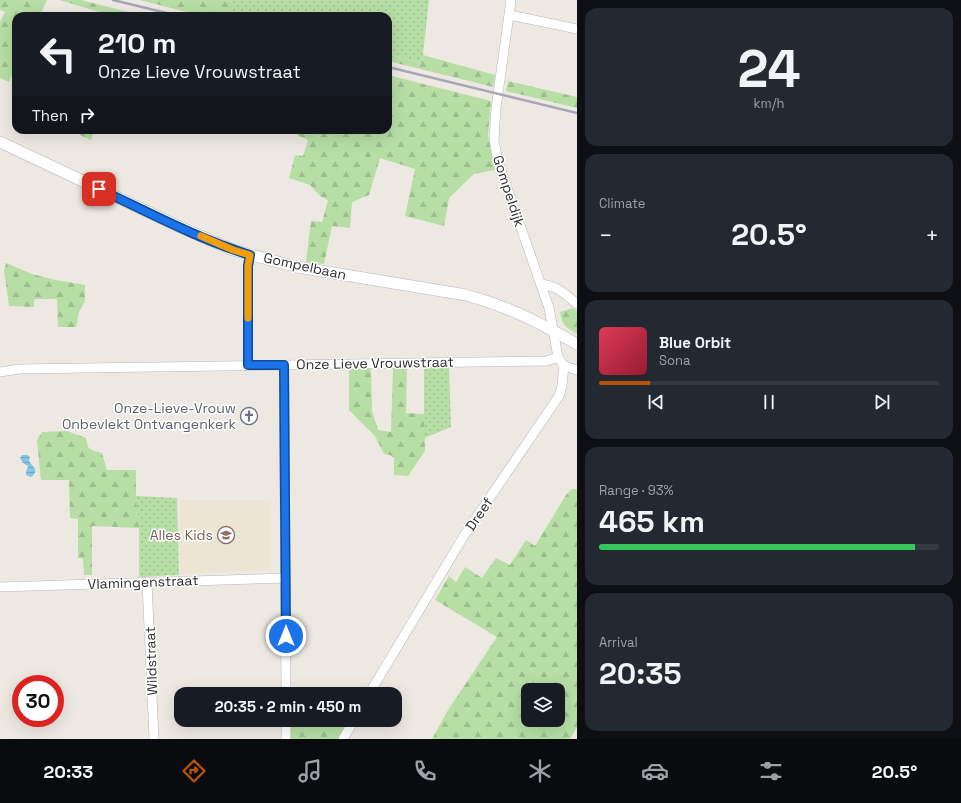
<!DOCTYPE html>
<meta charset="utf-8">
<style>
body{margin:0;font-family:"Space Grotesk",sans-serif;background:#242831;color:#f1f3f6;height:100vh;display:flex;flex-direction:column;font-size:15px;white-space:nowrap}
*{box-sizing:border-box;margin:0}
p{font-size:13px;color:#9ea1a6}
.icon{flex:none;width:22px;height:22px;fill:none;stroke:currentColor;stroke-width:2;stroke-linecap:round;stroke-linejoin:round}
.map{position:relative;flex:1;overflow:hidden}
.drawer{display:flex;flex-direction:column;gap:8px;padding:8px;background:#0d0f14;width:384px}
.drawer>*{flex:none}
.hud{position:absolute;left:12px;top:12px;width:380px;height:122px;border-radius:12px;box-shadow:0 4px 16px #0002;background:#171b24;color:#f1f3f6;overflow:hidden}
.tools{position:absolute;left:521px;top:683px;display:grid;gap:8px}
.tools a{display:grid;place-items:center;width:44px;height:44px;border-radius:8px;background:#171b24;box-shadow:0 4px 16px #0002;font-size:20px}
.speed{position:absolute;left:12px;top:675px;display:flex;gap:8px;font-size:20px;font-weight:700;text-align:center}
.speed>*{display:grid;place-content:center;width:52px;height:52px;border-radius:50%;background:#171b24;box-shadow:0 4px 16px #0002;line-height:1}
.speed .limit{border:6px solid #d22;background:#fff;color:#111}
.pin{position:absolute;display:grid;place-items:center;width:34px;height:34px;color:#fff;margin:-17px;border-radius:8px;box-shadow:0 2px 6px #0006}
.me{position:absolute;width:44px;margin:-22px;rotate:0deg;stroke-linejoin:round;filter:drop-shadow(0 0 3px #0008)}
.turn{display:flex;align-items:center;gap:14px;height:84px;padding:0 20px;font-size:18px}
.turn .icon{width:52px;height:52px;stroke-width:2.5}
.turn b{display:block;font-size:28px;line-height:34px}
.then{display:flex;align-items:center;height:38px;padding:0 20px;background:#0003;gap:8px;font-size:15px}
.big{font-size:30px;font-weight:800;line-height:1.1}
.drawer .widget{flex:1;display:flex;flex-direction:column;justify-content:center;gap:6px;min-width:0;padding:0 14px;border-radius:12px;background:#242831}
.drawer .dial{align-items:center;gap:0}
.dial b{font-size:52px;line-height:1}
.song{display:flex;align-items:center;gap:12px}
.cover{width:48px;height:48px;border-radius:6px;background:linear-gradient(135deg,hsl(350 70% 55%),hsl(350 70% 35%))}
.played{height:4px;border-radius:2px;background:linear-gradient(90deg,#b45309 15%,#363941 15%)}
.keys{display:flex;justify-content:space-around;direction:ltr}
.heat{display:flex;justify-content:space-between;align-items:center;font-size:22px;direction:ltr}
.charge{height:6px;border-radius:3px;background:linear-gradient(90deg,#34c759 93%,#363941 0)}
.trip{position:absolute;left:174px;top:687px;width:228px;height:40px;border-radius:12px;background:#171b24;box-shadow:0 4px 16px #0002;font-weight:800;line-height:40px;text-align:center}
.dock{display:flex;height:64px;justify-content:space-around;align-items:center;background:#090b0e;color:#9ea1a6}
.dock .icon{width:28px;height:28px}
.dock .current{color:#b45309}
.dock b{font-size:18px;color:#f1f3f6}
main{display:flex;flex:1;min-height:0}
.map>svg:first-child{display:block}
.education{fill:#ede5d4}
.grass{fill:url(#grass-dots)}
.forest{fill:url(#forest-firs);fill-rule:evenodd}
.water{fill:url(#water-rules)}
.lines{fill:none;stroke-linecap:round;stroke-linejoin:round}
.minor-casing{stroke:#b5b7c0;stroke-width:10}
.tertiary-casing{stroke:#b5b7c0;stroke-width:12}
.minor{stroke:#fff;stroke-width:9}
.tertiary{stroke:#fff;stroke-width:11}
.rail{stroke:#a5a7b6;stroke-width:2.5}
.route-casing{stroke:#114b97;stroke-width:10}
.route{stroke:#1a73e8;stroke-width:7}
.slow{stroke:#f59e0b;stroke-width:7}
.labels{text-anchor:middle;stroke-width:3;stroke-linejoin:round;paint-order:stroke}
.street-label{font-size:14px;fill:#2e2e2e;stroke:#fff}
.worship-label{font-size:14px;fill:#5b616d;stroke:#fff;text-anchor:end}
.education-label{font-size:14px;fill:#785e54;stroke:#fff;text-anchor:end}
</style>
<main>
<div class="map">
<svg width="577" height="739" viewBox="0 0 577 739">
<defs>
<pattern id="grass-dots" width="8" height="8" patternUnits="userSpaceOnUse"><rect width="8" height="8" fill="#b6dea5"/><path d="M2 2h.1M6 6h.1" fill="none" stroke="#9dbf8e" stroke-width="1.8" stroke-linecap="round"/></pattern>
<pattern id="forest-firs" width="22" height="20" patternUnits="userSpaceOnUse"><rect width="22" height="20" fill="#b6dea5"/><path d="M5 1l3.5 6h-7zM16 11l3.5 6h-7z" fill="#9dbf8e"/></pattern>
<pattern id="water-rules" width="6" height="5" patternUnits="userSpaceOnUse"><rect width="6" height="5" fill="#81c6e3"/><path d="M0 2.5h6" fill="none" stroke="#70aac3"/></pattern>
</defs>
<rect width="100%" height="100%" fill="#ede9e2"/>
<path class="education" d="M180,500H271V570L180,574Z"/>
<path class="grass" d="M232,0H429L422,63L388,54V16H251L229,10Z
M424,367H449L451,427L424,438Z
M136,496L177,498L179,575L139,577V528Z"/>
<path class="forest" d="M0,0H47L40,16H16V66L9,82L0,78V22L5,12L0,10Z
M59,0H81L140,15L113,16Z
M140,0H232L230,10L251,16H202Z
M388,54L422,63L423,55L495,75L493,87L388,61Z
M388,75L491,101L488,135L495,170L474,174L449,198L444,226L405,216L415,169L380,158L369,195L352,202L350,228L332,226L324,264L306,262L311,221L322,222L328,200L320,196L310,185L289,178L295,155L303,156L308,140L297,135L298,130H388Z
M508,81L577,97V108L506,91Z
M82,130H94L91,140L80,135Z
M6,263L32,274L56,280L85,285V301L79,312L76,327H58L57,299H34V307L9,306L4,270Z
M573,308L577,311V334C566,328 562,325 560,312Z
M407,367L406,413L424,414L425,451L408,476L394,475V458L390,455L384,454L375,436L349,410V368H371L372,411L378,430L391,432L393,368Z
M67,431L86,438L88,447L94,451L102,453L107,470H136V496L139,528L92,526V575H84L83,559L78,558V519L70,518L69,480H41L37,440L42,432Z
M572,489H577V727L570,739H432L448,710L497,637L435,600L449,576L456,582L465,567L482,578L496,558L510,565L526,540L535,546L566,495ZM528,690H558V720H528Z
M290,720H334L345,726L338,739H290Z"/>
<path class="water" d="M22,455H27L30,457L29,461C33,467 40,471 31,477L26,475V472L28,466L23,463L20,458Z"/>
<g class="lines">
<g class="minor-casing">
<path id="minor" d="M510,15L577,29
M541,284C557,286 564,293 577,304
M248,365V266L250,255
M284,365L286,694
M564,366L577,370
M0,372L19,369L547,361L558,357
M147,582L154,739
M0,587L286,578
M369,694L465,534L559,396L562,386L564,366L558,357L549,308L498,162L494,140L496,108L511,0
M286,720V739
M343,739L354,720"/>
</g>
<g class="tertiary-casing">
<path id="tertiary" d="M0,142L180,227L233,250L297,267L466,295C508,306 540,323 577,344"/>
</g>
<use href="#minor" class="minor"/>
<use href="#tertiary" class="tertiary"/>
<path class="rail" d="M113,0L179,16
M388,67L577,113"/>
</g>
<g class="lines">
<g class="route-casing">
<path id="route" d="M99,189C148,212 198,239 250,255L248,266V365H284L286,636"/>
</g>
<use href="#route" class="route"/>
<path class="slow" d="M201,236L233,250L250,255L248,266V318"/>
</g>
<defs>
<g id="church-ring" transform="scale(0.9)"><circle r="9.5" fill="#fff" stroke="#6b7280" stroke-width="1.5"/><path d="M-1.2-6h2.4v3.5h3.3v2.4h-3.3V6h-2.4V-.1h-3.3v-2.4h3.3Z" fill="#6b7280"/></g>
<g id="school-ring" transform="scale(0.9)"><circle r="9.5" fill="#fff" stroke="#8d6e63" stroke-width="1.5"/><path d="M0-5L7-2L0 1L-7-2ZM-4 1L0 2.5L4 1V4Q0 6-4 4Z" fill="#8d6e63"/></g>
</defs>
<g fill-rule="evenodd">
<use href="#church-ring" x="249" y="416"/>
<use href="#school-ring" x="226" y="535"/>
</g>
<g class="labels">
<g class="street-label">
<text transform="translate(509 191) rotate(72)" y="5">Gompeldijk</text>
<text transform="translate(305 266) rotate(12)" y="5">Gompelbaan</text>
<text transform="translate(375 363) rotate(-1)" y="5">Onze Lieve Vrouwstraat</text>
<text transform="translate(479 514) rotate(-56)" y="5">Dreef</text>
<text transform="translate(143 582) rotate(-2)" y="5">Vlamingenstraat</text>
<text transform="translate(151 661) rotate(-92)" y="5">Wildstraat</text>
</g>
<g class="worship-label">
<text x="236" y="413">Onze-Lieve-Vrouw<tspan x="236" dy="16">Onbevlekt Ontvangenkerk</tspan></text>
</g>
<g class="education-label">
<text x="213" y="540">Alles Kids</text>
</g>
</g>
</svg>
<div class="tools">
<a><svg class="icon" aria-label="layers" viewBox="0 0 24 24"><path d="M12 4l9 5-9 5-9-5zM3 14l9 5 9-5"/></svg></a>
</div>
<div class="speed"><div class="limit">30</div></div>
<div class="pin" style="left:99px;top:189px;background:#d93025"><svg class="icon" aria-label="arrive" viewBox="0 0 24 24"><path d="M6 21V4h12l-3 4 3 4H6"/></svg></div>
<svg class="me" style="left:286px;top:636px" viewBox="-20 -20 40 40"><circle r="17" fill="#1a73e8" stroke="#fff" stroke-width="3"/><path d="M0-11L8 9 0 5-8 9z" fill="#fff"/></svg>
<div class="trip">20:35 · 2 min · 450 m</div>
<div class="hud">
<div class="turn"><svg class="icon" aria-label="left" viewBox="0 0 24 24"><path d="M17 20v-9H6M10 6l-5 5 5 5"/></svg><div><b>210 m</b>Onze Lieve Vrouwstraat</div></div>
<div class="then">Then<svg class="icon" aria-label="right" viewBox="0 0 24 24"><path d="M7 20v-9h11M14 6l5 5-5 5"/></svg></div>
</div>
</div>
<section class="drawer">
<div class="widget dial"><b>24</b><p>km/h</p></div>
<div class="widget"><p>Climate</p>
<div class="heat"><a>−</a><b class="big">20.5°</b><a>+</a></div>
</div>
<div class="widget">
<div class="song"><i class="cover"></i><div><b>Blue Orbit</b><p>Sona</p></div></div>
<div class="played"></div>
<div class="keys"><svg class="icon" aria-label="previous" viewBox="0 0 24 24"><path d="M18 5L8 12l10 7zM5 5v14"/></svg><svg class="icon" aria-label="pause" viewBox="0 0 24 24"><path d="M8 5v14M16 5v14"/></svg><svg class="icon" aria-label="next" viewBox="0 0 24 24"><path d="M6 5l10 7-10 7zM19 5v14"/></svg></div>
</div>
<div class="widget"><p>Range · 93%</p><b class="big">465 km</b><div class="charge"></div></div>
<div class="widget"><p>Arrival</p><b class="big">20:35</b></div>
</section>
</main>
<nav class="dock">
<b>20:33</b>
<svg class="icon current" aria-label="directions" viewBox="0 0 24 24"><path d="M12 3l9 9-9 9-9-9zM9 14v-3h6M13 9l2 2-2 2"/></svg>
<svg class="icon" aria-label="music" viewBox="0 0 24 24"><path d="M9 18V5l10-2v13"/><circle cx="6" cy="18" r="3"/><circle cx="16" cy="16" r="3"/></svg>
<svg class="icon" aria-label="phone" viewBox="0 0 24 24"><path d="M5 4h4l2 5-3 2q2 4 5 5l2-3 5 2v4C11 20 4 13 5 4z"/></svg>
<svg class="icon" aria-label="climate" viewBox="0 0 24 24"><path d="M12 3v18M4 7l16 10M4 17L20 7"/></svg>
<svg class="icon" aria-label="car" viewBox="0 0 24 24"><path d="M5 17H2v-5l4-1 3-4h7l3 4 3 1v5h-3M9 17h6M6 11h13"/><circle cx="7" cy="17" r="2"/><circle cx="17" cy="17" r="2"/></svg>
<svg class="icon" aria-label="filters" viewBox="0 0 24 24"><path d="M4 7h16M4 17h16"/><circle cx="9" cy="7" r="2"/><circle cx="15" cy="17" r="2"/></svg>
<b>20.5°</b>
</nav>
